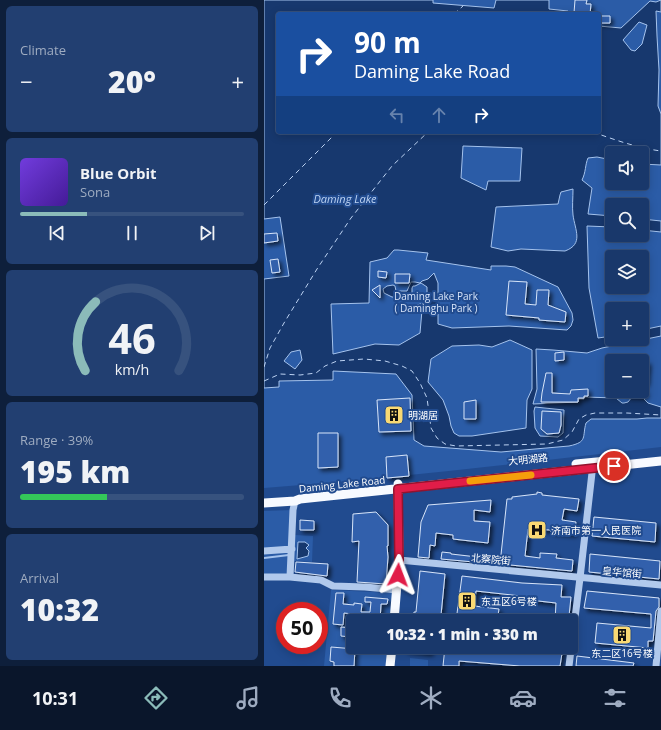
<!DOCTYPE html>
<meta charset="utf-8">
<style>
body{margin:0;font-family:"Open Sans","Noto Sans SC",sans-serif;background:#223f71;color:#f1f3f6;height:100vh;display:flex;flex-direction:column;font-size:15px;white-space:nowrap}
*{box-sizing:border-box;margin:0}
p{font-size:13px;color:#9facc1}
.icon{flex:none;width:22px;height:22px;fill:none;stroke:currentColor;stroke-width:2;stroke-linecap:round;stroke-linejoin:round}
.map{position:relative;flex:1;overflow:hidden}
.side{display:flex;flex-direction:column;gap:6px;padding:6px;background:#0e1f3b;width:264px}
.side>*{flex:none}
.hud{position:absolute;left:12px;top:12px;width:325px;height:122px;border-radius:4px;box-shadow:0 2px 10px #0003,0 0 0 1px #37527e;background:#1a4fa0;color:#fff;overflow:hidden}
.tools{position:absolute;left:341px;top:146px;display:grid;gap:8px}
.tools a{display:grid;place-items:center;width:44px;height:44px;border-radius:4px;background:#19386b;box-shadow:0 2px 10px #0003,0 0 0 1px #37527e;font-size:20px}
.speed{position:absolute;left:12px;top:602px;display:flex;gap:8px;font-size:20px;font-weight:700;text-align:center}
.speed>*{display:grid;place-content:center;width:52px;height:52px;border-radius:50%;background:#19386b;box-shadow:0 2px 10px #0003,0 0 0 1px #37527e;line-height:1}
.speed .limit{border:6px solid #d22;background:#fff;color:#111}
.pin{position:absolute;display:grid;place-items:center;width:34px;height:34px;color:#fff;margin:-17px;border:2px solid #fff;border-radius:50%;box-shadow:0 1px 4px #0007}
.me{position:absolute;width:44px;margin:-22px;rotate:3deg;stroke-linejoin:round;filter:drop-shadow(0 0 3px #0008)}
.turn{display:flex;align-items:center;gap:14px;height:84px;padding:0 12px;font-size:18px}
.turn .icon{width:52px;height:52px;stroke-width:2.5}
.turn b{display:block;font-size:28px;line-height:34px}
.lanes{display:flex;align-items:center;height:38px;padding:0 12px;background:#0003;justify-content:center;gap:20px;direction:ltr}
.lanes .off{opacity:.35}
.big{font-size:30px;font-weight:800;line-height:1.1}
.side .widget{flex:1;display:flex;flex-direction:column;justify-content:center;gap:6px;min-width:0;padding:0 14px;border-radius:6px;background:#223f71}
.side .dial{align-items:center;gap:0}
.dial svg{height:104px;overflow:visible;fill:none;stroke:#37527e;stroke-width:7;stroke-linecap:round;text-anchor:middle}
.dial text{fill:#f1f3f6;stroke:none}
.song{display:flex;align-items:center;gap:12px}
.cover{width:48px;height:48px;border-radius:6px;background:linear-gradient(135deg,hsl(260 70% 55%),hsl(260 70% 35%))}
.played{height:4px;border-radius:2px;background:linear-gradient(90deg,#8bbbb9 30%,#37527e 30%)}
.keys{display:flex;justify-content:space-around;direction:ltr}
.heat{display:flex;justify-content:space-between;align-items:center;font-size:22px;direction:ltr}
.charge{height:6px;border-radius:3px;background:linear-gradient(90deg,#34c759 39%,#37527e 0)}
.trip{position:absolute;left:82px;top:614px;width:232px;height:40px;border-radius:4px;background:#19386b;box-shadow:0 2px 10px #0003,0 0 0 1px #37527e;font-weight:800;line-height:40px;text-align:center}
.menu{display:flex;height:64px;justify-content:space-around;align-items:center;background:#0a162b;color:#9facc1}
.menu .icon{width:28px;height:28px}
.menu .current{color:#8bbbb9}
.menu b{font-size:18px;color:#f1f3f6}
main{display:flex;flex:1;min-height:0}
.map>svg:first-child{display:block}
.green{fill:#2b5ca7;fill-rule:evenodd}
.water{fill:#17386e;stroke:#a5c3ed;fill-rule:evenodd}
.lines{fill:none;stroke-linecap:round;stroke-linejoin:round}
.stream{stroke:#a5c3ed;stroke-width:2}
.ferry{stroke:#bdd3f3;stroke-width:1;stroke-dasharray:5 4;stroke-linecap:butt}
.building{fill:#3161ac;stroke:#d7e4f9;filter:url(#shadow)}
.minor{stroke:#b1c9ec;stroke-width:7}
.major{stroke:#f7faff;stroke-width:9}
.route-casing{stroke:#92132f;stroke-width:10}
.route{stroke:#e11d48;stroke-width:7}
.slow{stroke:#f59e0b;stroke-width:7}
.labels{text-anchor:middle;stroke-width:4;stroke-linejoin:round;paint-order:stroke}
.park-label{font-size:10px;fill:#d7e4f9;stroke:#214b8f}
.poi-label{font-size:10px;fill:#fff;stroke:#214b8f;text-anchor:start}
.street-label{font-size:10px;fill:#fff;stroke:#214b8f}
.water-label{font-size:11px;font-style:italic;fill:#bdd3f3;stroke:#214b8f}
</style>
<main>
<section class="side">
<div class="widget"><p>Climate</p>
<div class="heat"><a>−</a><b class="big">20°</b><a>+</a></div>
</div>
<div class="widget">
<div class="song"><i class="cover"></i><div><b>Blue Orbit</b><p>Sona</p></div></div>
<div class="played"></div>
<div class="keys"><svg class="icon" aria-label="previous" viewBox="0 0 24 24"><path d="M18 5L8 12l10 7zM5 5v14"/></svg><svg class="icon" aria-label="pause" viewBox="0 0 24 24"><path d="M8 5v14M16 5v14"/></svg><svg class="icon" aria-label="next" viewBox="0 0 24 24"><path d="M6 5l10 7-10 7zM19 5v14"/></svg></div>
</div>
<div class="widget dial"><svg viewBox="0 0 100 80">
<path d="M14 69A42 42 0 1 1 86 69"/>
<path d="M14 69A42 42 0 0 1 22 16" stroke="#8bbbb9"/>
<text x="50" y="56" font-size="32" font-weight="700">46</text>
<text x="50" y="72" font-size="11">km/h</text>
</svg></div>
<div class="widget"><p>Range · 39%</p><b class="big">195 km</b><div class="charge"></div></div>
<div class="widget"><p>Arrival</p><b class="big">10:32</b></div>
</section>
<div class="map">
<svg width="397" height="666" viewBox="0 0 397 666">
<defs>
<filter id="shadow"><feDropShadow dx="3" dy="3" stdDeviation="2" flood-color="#0009"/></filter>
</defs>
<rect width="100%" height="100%" fill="#214b8f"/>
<path class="green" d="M0,0H397V447C265,462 133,478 0,488ZM14,14H335V132H14ZM348,153H378V183H348ZM348,205H378V235H348ZM348,257H378V287H348ZM348,309H378V339H348ZM348,361H378V391H348Z
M29,510L26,577H0V511Z
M31,535L49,536L48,562L29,561Z
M67,590L129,593L127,621H89V647H125L124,666H60Z
M146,658L164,660V666H146Z"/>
<path class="water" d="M0,0H169V3L230,8L232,0H285V9L304,11V14H14V132H335V26L357,28L386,1L392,2L397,0V12L392,11L393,36L395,70L394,106L397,114V165L378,164V153H348V160L333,157L324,158C321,165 322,172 318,180L328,188L324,214L348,216V227L323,226L325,288L334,338L348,336V339H378V330L397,326V336L338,348L323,353L289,350L272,349L273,389L269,404L314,402L315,399H320L321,397L352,398L358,403H360L364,402L368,397H378L384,403L397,407V418H383L373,419H327L322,423C318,437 324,442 305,446L237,452L160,446L150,440L148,395L132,374L69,371V380L15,381V387L0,388V279L25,276L16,217L0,219ZM375,22L383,25L378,44L371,51L367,50L359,40ZM199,146L258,148L256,181H224L222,190L197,178ZM309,189C309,198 308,207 309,215C311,230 320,244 301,251L257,249L244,251L227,247L232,207L294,204L296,195L297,192ZM130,250H134L164,253L162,260L227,270V266H242L251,267L294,287L308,313L309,320L307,326L303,330L245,326L188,328L174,324V283L170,273L164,279L158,281L156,283L151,282H147L143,291H132L131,286L129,285L123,286L119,289L120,293L128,297H147L148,295V288L149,286H151L157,283L163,287V302L153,305L158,310L156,333L135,345L111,344L69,354L67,304L105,303L106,262L123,258ZM246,340L268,350V389L263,400L262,428L208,436H195L190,433L187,426L185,416L179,400L164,382L167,359L188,346L215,345L228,347ZM36,350L38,360L31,369L20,361L27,352ZM271,407L300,410L299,433L294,437L276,436L271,428L270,411Z
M378,219L397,221V232L378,230Z
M34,542H41L45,545L42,548L45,551L44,556L33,559Z"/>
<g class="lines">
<path class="stream" d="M0,558L25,555"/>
<path class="ferry" d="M190,14L199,6
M329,132C351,140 374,148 397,151
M0,205L73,132
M0,367L6,348L20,323L53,269L87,218L128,166L164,132
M0,381L16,374L36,375L52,373L61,366L73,361L100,359L121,361L138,366L148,371L156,383L163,398L167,428L173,438L181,444L192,446L283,444L299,440L308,432L315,419L322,415L331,413H363L397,415"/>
</g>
<path class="building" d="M311,0H323L322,4H327L326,14L310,13Z
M335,16H346V23H335Z
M13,233L14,241L0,243V234Z
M14,259L16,272L8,273L6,260Z
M114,271L123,272L122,278L114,277Z
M131,274H146L145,283H131Z
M245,281L263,282L261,304L272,305L273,290H285L284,305L302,312L301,322L275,320V318L242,315Z
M116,285V298L108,290Z
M300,352V360L291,361V353Z
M378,362H384L382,383H378Z
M282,373H288V393L306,394L307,390L324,389V396H320V398H314V402H277L278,393Z
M362,391H381V395L379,396L362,395Z
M146,398L147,431L115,432L113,400Z
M212,400V419H200V402Z
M278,411L297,412V425L295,433L283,434L277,429Z
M54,433H74V467L54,468Z
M143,455L145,476L123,478L122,457Z
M273,492L278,493V495L315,499L313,511L300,509L298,520L312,522L310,534L287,532V530L264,529L261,556L276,558V553L293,554L292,558L309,560L308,571L236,564L243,499H248V497L273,494Z
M227,500L226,512L210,510V521L226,522L224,543L189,539V535L172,533L171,546L166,545L165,558L154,557L157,522L164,505Z
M112,512L124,525V546H123L124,557L122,584L93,582L95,541L88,542L89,514Z
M330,517L392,523L391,542L328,536Z
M36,520L50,521V530H36Z
M178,552L187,553V554L222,558L221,563L177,559Z
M326,554L396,561L395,579L325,572Z
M32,562L64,564L63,576L31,572Z
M156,571L181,574L177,615H178L177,621H149L150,612H152Z
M198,576L258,583L298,585L297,597H307L305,616H303L302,621H291L292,603L257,599V596L212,591L210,606L235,609L233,621H192Z
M323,591L395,598V607L392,611L389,641H384V648L331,643L333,623L387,628V614L320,608Z
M72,593H80L79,604L90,605V603L98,604L97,612H106L107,602H101V597L124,599L123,604H117L116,621L89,620V614L80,613L79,625L69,624Z
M253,614L288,618V621H253Z
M77,627L87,628V637L77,636Z
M67,647L91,649L90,666H70V662L66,661Z
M142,647H167L166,653L141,650Z
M181,647H247V649L283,653V647H299L296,666H256L195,661V666H179Z
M313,656L370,663L369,666H312Z"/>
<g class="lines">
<path class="minor" d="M0,551L28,549
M135,560L397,585
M0,577H26L57,580L69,586L101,587L133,590
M26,577L29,510L31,501
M305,666L316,578L329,464
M392,666L397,611"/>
<path class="major" d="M312,464L343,461
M0,503L31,501L36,499L397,461
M130,621L135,560L134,484
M126,666L128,647"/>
</g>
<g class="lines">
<g class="route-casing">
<path id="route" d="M134,575L135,560L134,489L350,466"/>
</g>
<use href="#route" class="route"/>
<path class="slow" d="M206,481L267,475"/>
</g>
<defs>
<g id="building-square" transform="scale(1)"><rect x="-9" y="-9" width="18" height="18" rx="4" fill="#f9d973" stroke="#214b8f"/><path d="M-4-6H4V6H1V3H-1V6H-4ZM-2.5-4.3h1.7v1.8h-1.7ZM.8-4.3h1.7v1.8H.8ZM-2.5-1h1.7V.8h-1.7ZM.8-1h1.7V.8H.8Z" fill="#111"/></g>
<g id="hospital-square" transform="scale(1)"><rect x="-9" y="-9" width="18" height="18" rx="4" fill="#f9d973" stroke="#214b8f"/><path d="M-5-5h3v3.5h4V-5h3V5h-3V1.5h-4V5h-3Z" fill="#111"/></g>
</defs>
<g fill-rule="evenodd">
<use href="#building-square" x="130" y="415"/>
<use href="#hospital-square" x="273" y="530"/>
<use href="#building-square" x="203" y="601"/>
<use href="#building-square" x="358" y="635"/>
</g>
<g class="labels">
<g class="park-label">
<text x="172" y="300">Daming Lake Park<tspan x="172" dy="12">( Daminghu Park )</tspan></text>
</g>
<g class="poi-label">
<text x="144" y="419">明湖居</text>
<text x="287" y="534">济南市第一人民医院</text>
<text x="217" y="605">东五区6号楼</text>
<text x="358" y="657" text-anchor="middle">东二区16号楼</text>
</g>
<g class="street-label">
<text transform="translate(264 459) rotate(-6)" y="4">大明湖路</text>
<text transform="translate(78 484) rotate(-6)" y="4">Daming Lake Road</text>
<text transform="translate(227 559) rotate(5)" y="4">北察院街</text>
<text transform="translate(358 572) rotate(5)" y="4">皇华馆街</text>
</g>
<g class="water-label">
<text x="81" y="203">Daming Lake</text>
</g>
</g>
</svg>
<div class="tools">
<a><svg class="icon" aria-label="sound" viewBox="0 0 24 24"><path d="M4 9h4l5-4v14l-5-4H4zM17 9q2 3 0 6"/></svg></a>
<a><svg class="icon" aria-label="search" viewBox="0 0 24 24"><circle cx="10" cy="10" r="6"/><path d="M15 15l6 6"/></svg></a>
<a><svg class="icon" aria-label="layers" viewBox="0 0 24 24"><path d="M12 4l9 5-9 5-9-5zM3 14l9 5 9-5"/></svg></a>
<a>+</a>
<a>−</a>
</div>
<div class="speed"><div class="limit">50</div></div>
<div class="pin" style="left:350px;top:466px;background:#d93025"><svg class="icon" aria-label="arrive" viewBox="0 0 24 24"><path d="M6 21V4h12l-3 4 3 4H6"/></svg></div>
<svg class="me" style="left:134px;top:575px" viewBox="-20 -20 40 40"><path d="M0-17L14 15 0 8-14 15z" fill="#e11d48" stroke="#fff" stroke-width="4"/></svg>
<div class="trip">10:32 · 1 min · 330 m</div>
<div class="hud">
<div class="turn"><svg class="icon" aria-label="right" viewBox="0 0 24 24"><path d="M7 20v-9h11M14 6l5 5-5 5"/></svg><div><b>90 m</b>Daming Lake Road</div></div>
<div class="lanes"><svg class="icon off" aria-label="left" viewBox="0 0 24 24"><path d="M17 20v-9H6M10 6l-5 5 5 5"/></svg><svg class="icon off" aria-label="ahead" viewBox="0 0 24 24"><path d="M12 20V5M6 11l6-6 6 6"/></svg><svg class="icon" aria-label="right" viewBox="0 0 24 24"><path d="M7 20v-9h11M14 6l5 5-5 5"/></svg></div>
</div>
</div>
</main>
<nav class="menu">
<b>10:31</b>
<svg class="icon current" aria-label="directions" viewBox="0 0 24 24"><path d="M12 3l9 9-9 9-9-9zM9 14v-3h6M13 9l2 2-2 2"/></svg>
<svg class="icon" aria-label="music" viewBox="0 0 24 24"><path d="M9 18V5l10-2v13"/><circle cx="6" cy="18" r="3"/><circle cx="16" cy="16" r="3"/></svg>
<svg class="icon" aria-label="phone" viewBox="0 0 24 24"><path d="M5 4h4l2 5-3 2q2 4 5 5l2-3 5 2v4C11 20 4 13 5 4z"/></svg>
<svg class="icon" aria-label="climate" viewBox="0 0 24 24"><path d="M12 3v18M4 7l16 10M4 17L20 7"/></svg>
<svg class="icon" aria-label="car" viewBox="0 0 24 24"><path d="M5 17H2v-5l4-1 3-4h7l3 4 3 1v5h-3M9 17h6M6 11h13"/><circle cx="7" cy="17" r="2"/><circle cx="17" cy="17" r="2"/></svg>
<svg class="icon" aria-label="filters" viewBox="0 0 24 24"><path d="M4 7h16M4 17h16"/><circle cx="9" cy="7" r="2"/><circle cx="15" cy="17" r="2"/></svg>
</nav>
